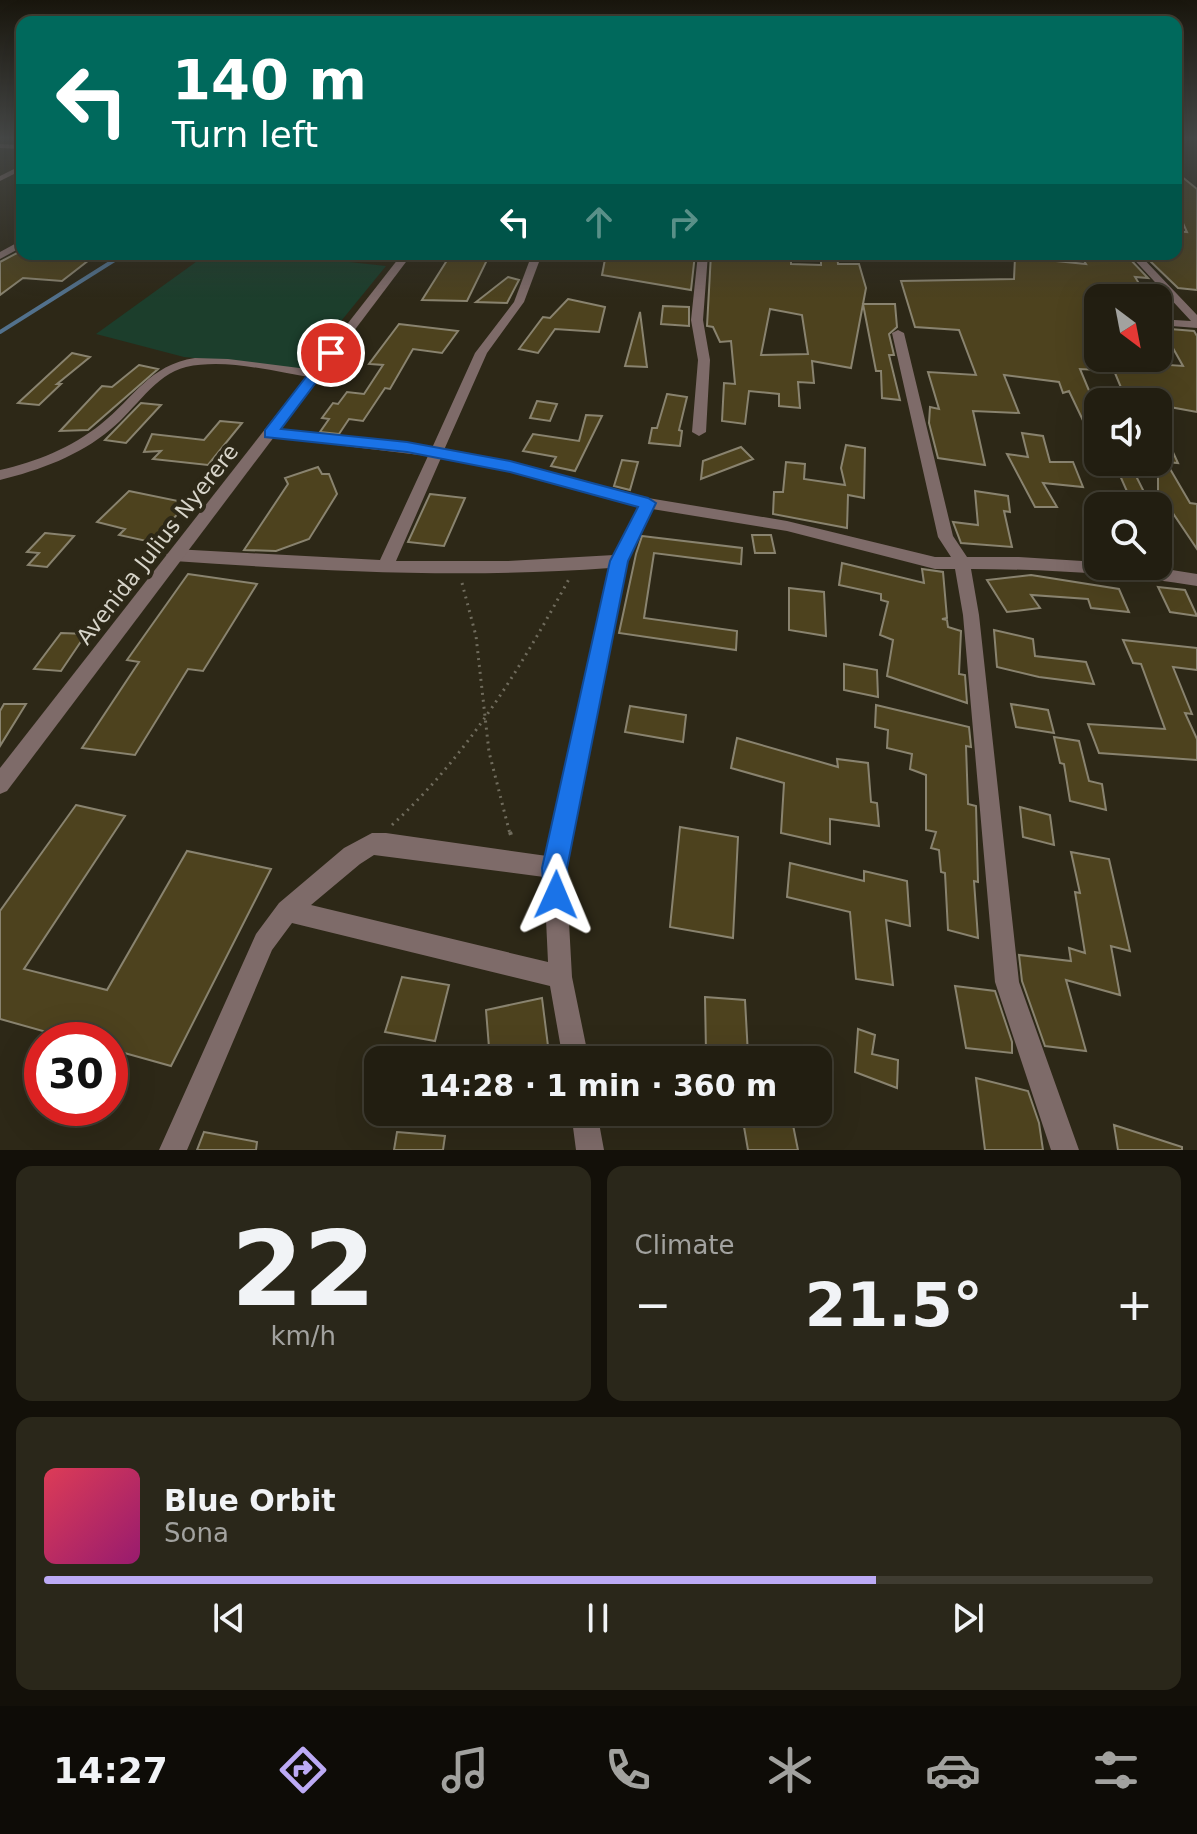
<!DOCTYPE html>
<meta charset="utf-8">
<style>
body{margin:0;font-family:"DejaVu Sans",sans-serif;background:#2a271a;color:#f1f3f6;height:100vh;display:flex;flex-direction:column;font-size:30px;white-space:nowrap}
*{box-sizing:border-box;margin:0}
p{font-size:26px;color:#a2a29f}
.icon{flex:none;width:44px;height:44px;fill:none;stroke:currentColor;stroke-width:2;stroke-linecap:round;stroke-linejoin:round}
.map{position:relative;height:1150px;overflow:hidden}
.drawer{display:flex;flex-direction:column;gap:16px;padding:16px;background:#131009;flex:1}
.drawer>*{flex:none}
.top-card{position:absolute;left:16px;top:16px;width:1166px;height:244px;border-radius:16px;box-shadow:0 8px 32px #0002,0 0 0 2px #3f3c31;background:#00695c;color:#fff;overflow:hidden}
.needle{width:52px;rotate:148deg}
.tools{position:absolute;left:1084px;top:284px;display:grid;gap:16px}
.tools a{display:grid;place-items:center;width:88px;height:88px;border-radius:16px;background:#221e11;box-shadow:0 8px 32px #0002,0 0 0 2px #3f3c31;font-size:40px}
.speed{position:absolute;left:24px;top:1022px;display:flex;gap:16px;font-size:40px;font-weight:700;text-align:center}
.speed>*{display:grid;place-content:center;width:104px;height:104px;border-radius:50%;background:#221e11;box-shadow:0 8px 32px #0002,0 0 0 2px #3f3c31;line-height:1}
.speed .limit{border:12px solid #d22;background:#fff;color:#111}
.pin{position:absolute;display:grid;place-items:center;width:68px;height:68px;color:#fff;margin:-34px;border:4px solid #fff;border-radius:50%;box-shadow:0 2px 8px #0007}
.me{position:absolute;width:88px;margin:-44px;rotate:1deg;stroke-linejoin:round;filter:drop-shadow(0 0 6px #0008)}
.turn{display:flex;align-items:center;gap:28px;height:168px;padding:0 24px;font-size:36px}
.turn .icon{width:104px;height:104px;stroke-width:2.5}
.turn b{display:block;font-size:56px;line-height:68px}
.lanes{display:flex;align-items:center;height:76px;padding:0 24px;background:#0003;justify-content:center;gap:40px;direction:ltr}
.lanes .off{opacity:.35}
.big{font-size:60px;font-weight:700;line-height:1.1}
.drawer .tile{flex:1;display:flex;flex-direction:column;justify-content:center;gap:12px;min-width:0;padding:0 28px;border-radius:16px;background:#2a271a}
.drawer .dial{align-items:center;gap:0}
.dial b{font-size:104px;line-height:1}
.song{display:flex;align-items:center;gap:24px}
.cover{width:96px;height:96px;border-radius:12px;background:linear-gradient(135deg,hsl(350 70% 55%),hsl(320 70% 35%))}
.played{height:8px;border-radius:4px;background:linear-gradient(90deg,#bcaaf5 75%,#3f3c31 75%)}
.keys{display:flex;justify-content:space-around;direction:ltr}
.heat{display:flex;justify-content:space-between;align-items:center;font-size:44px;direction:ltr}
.drawer .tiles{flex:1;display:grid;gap:16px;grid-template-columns:1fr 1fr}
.tile:last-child{grid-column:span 2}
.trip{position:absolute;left:364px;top:1046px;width:468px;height:80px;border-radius:16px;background:#221e11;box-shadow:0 8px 32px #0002,0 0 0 2px #3f3c31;font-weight:700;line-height:80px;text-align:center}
.dock{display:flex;height:128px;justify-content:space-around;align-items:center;background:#0e0c07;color:#a2a29f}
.dock .icon{width:56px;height:56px}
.dock .active{color:#bcaaf5}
.dock b{font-size:36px;color:#f1f3f6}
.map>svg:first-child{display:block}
.green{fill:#1c3e2c}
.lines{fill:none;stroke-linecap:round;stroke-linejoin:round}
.stream{stroke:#52718c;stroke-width:4}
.building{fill:#4d421e;stroke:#89836f;stroke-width:2;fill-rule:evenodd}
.path-far1{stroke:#706c5d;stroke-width:3;stroke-dasharray:2 5;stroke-linecap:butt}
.path{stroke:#706c5d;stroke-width:4;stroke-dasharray:3 9;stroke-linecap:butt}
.minor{fill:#7e6b69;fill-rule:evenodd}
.tertiary{fill:#7e6b69;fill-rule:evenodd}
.route{fill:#1a73e8;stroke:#114b97;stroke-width:2}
.labels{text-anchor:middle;stroke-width:8;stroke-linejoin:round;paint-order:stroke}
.street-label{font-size:22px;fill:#d7d4c9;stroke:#2d2817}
</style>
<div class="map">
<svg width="1197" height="1150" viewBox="0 0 1197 1150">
<rect width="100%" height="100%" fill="#2d2817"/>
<path class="green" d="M207,254H276L386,266L302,369L184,357L96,334Z"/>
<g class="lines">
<path class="stream" d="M0,332L124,254"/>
</g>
<path class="building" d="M1176,172L1197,189V290L1178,288L1149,260H1153L1147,254L1176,255V231L1187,232L1176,208Z
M17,253L84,259L89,260L62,281L23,278L0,295V262Z
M451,254L489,256L467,301L422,300Z
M606,254L668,259H673L674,254H695L691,290L602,275Z
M711,254H791V264L821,265V254H837L838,264H859L866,288L851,368L812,361L814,383L798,382L800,408L779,406V394L749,391L745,424L722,421L724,383L735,384L731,341L720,342L713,327L707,326ZM770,309L802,315L808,354L761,355Z
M1080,254L1129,258L1148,278L1135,277L1143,290L1106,287L1110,292H1098V370L1080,369L1098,412V452L1069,391L1063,393L1059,382L1004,375L1019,413L973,411L985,465L938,458L929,423L930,407L939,409L928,372L976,375L959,330L915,327L901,281L1014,279L1015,257L1086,264Z
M508,277L519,280L507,303L476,302Z
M568,299L605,307L599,332L555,329L538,353L519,349L543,317L550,318Z
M863,304H895L897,327L889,334L894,355H889L900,400L882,398L881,371H876Z
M663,306L689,307V326L661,324Z
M640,312L647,367L625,366Z
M399,324L458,331L442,353L413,349L390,389L385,388L363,421L349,419L339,434L320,432L329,419L322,418L333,403L338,404L347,392L364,394L383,365L369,364Z
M1158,328L1194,331L1197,336V412L1170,407L1168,402H1127L1110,361L1183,366L1165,334L1158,333Z
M72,353L90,357L57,384H61L39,405L18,403Z
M139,365L158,369L88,430L60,431L102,386L112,387Z
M667,394L687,397L679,430L682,431L680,446L649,443L652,428H657Z
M537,401L557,404L550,421L530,418Z
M141,403L161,405L126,443L105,440Z
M586,415L602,416L575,471L551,466L556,457L523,451L533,434L579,441Z
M220,421L242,423L208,465L153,459L161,451L144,452L152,434L204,440Z
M1022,433L1043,436L1050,462H1073L1083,487L1043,483L1057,507H1035L1007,454L1028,457Z
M846,445L865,448L864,498L848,495L847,528L773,514L774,492H783L786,462L805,464L804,479L845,485L841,468Z
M1158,446L1171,448L1178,463L1166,462L1190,503L1197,504V549L1158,491Z
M741,447L753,459L701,479L703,461Z
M622,460L638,462L630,490L614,486Z
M1114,462H1129L1151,506L1133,505Z
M318,467L322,474H329L337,494L309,539L276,551L244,550L288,484L285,478Z
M129,491L188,503L151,542L119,535L125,529L97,522Z
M975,491L1008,496L1010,512L1004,511L1012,547L961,543L953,522L978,525Z
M430,494L465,498L444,546L408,542Z
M45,533L74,536L47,567L28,565L39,553L27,552Z
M752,535H771L775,553H755Z
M642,536L742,548L741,564L654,553L644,618L737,631L736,650L619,633L636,554Z
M842,563L924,583L922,569L943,572L947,618L942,619L947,620L948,627L961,631L959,674L965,675L967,703L887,676L893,640L880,635L888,602L881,600V594L839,585Z
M188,574L257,584L203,671L188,669L135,755L82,748L139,662L127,660Z
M1031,575L1119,589L1129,612L1091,608L1088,599L1031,595L1040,608L1007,612L987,580Z
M1158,587L1185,590L1197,616L1170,612Z
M789,588L824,592L826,636L789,630Z
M994,630L1033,639L1035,656L1086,662L1094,684L1039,677L997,667Z
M61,633L86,634L61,671L34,669Z
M1123,640L1197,648V670L1173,667L1192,714L1185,713L1197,739V760L1099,753L1088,724L1165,729L1141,664L1133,663Z
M844,664L877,670L878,697L844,690Z
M4,704H26L0,746V711Z
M1011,704L1048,710L1054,733L1016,727Z
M876,705L969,727L971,747L966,746L968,804L976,806L978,882L974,881L978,938L948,930L945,873L941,872L939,850L931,848L936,832L926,830V775L910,769L912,754L887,748L888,730L875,727Z
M630,706L686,715L683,742L625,732Z
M1054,737L1079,741L1089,781L1102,784L1106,810L1070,801L1064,764L1060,763Z
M737,738L838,767L837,759L868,763L871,802L877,803L879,826L830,819V844L781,833L784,783L731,768Z
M76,805L125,816L24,969L107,990L187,851L271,869L171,1066L110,1049V1040H75L0,1019V911Z
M1020,807L1050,815L1054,845L1023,837Z
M680,827L738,837L733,938L670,927Z
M1071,852L1109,859L1130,951L1111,946L1120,995L1066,980L1086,1051L1045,1046L1022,981L1019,955L1071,961L1069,948L1085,953L1075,892L1080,893Z
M790,863L864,881V871L907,881L910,926L886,920L893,985L856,979L850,912L787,897Z
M402,977L449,985L435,1041L385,1032Z
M955,986L995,991L1012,1042V1053L966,1048Z
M705,997L745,1000L748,1055L706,1052Z
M542,998L549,1054L524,1060H490L486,1010Z
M858,1029L875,1035L872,1054L898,1060L897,1088L855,1072Z
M976,1078L1028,1091L1039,1123L1043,1150H985Z
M791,1115L798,1150H748L743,1121Z
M1114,1125L1182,1147V1150H1118Z
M204,1132L257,1142L256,1150H197Z
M397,1132L445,1136L443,1150H394Z"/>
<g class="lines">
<path class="path-far1" d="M462,583L476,636L489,752L510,834
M392,825C468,755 520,669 569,579"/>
<path class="path" d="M510,832L513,841"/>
<path class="minor" d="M0,144L22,145V149L0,148Z
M22,165V170L0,181V176Z
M22,240V247L0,259V252Z
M532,254H542L524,302L487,353L444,450L510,462L648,498L787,521L935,557H951L938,537L892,333L898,330L904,333L953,536L967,557H1019L1098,562V566H1147L1197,574V586C1122,574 1047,569 971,569L979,615L1019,982L1079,1150H1051L995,982L963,615L955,569H935L787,531L652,509L627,561L566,868L572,977L589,1060H563L550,986L292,923L272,950L187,1150H159L256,934L279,903L344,848L372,833H386L547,856L610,568C464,579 319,571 174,561L166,555L174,549L380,560L428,456L270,437L263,433L270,429L432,448L475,353L514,302ZM441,458L510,472L639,506L614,555L508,561H396ZM374,855L544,877L548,962L311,905L360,864Z
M698,254H708L703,320L710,360L706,432L699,436L692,432L698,360L691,320Z
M1129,254H1139L1197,315V328L1158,325V319L1191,321Z
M195,358L228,359L315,370L321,374L315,378C275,372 227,358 186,367C155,374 135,410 111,429C79,456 40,470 0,480V470C36,462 71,448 101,424C134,398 149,365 195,358Z
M571,1112H597L604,1150H576Z"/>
<path class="tertiary" d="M402,254H412L7,791L0,794V768Z"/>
</g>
<linearGradient id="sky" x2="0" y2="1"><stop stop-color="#19160d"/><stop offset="0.46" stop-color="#464847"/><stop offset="1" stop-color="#464847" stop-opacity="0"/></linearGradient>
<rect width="1197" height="300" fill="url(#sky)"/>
<path class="route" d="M331,349L338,353L281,429L407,442L510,461L648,498L656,503L628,561L567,868L569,895L565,904L556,908L547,904L544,895L542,868L610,561L638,507L510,472L407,452L265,437V430L326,351Z"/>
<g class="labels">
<g class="street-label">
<text transform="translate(157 544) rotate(-52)" y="8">Avenida Julius Nyerere</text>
</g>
</g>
</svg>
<div class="tools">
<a><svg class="needle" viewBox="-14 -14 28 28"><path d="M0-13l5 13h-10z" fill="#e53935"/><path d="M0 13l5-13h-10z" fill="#a2a29f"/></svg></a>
<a><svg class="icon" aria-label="sound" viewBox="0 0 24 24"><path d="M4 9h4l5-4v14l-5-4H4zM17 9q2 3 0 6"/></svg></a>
<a><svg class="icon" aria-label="search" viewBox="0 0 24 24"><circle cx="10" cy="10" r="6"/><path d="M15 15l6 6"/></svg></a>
</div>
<div class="speed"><div class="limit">30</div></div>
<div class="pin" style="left:331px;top:353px;background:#d93025"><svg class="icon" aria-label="arrive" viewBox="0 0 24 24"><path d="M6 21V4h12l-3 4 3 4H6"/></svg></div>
<svg class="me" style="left:556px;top:895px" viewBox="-20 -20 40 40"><path d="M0-17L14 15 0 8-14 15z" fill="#1a73e8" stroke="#fff" stroke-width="4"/></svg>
<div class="trip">14:28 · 1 min · 360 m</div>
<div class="top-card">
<div class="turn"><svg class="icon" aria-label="left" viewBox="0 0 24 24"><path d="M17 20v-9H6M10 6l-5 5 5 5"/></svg><div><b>140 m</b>Turn left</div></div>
<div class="lanes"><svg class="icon" aria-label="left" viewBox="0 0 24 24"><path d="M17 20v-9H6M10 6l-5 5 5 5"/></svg><svg class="icon off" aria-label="ahead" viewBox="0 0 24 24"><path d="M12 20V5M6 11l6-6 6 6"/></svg><svg class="icon off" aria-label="right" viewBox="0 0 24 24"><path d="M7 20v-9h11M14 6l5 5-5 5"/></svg></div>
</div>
</div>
<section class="drawer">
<div class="tiles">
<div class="tile dial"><b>22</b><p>km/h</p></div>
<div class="tile"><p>Climate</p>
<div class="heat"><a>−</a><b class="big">21.5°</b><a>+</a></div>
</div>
<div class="tile">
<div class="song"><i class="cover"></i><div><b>Blue Orbit</b><p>Sona</p></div></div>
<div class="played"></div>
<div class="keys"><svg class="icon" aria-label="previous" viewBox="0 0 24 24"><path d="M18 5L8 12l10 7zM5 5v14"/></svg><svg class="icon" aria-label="pause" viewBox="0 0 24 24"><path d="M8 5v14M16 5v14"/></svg><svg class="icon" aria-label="next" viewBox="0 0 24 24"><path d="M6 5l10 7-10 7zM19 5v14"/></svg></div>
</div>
</div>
</section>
<nav class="dock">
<b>14:27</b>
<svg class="icon active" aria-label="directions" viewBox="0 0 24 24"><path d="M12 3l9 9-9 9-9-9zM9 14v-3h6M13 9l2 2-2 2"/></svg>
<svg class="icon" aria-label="music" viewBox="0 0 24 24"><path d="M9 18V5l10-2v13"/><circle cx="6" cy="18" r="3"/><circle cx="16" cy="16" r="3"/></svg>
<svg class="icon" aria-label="phone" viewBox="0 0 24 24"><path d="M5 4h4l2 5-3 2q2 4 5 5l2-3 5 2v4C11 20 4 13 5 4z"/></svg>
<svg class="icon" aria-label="climate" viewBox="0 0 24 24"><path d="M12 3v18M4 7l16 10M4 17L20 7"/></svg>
<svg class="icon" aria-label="car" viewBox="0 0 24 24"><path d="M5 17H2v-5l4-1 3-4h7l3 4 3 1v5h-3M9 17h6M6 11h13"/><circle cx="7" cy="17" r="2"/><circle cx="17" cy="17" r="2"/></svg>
<svg class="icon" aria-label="filters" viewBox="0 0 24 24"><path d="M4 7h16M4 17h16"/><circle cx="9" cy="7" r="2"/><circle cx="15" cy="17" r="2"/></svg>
</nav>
